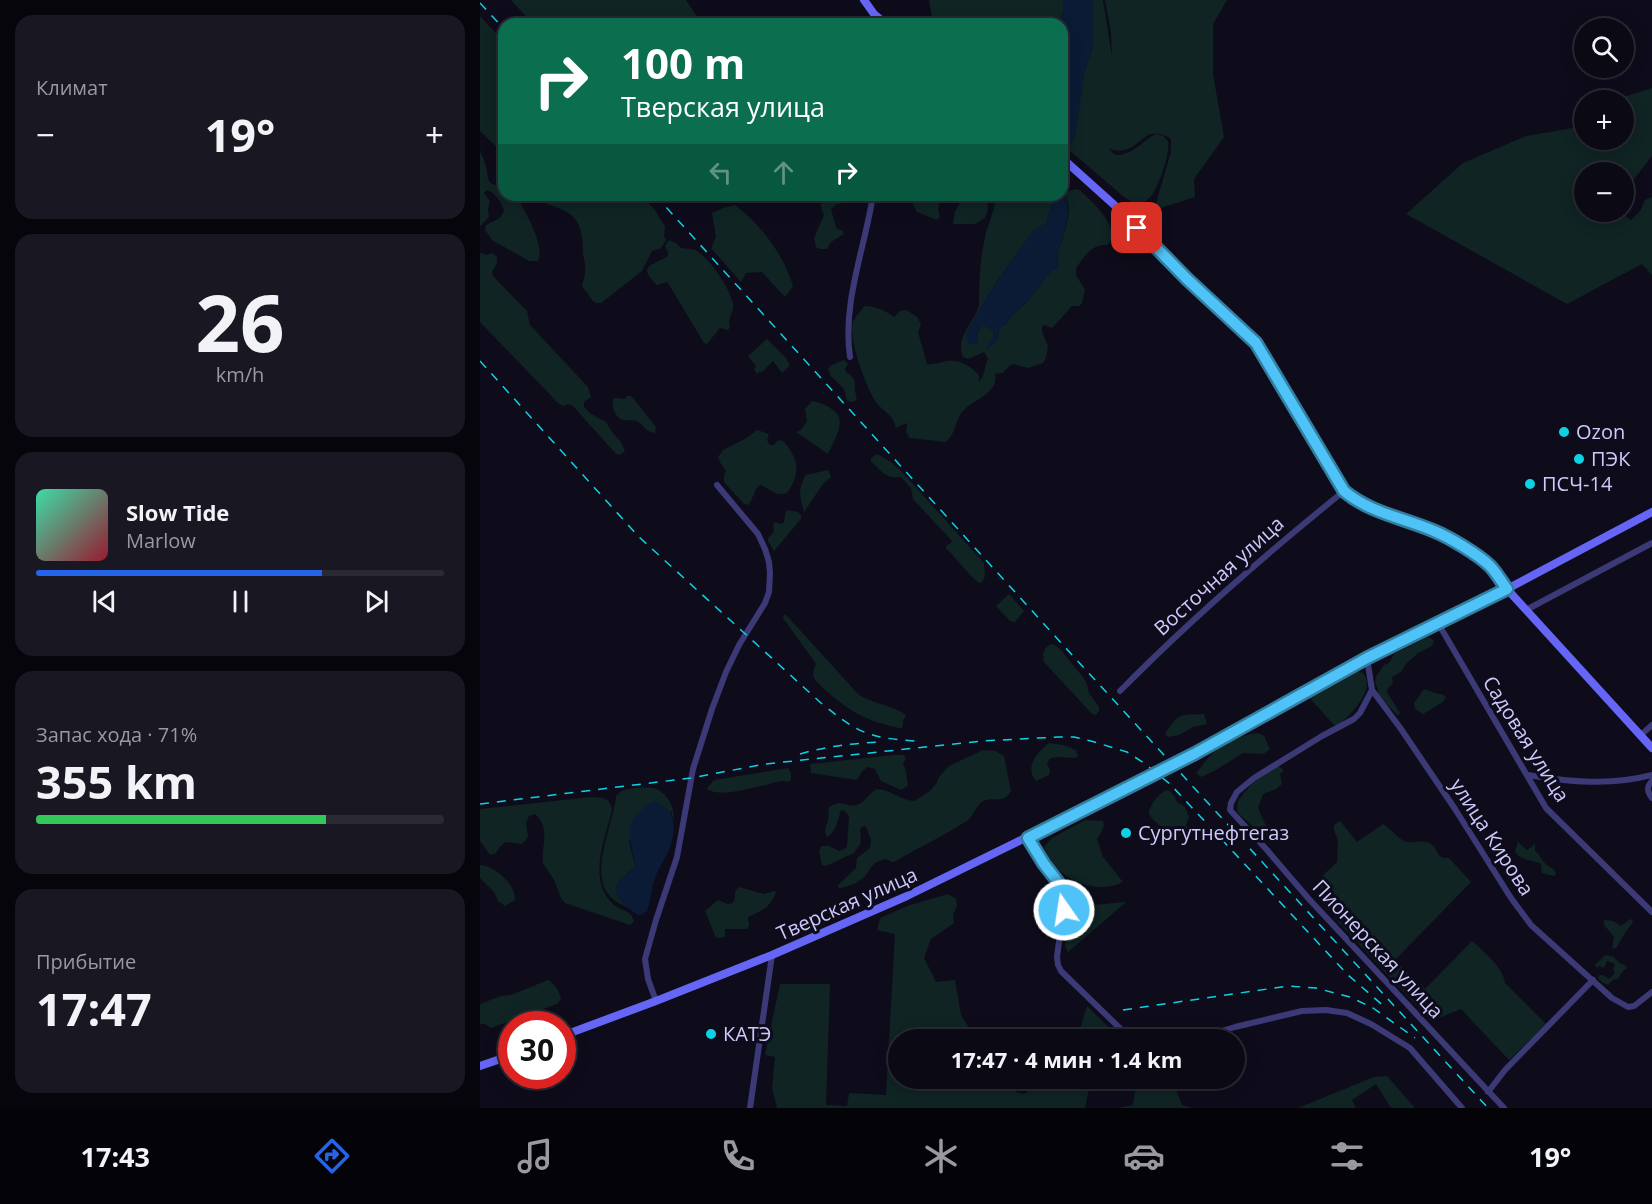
<!DOCTYPE html>
<html lang="ru">
<meta charset="utf-8">
<style>
body{margin:0;font-family:"Open Sans",sans-serif;background:#181722;color:#f1f3f6;height:100vh;display:flex;flex-direction:column;font-size:22px;white-space:nowrap}
*{box-sizing:border-box;margin:0}
p{font-size:20px;color:#999aa0}
.icon{flex:none;width:33px;height:33px;fill:none;stroke:currentColor;stroke-width:2;stroke-linecap:round;stroke-linejoin:round}
.map{position:relative;flex:1;overflow:hidden}
.sheet{display:flex;flex-direction:column;gap:15px;padding:15px;background:#06050b;width:480px}
.sheet>*{flex:none}
.guide{position:absolute;left:18px;top:18px;width:570px;height:183px;border-radius:18px;box-shadow:0 3px 15px #0003,0 0 0 2px #2a2a34;background:#0b6e4f;color:#fff;overflow:hidden}
.fabs{position:absolute;left:1094px;top:18px;display:grid;gap:12px}
.fabs a{display:grid;place-items:center;width:60px;height:60px;border-radius:50%;background:#0a0914;box-shadow:0 3px 15px #0003,0 0 0 2px #2a2a34;font-size:30px}
.speed{position:absolute;left:18px;top:1011px;display:flex;gap:12px;font-size:30px;font-weight:700;text-align:center}
.speed>*{display:grid;place-content:center;width:78px;height:78px;border-radius:50%;background:#0a0914;box-shadow:0 3px 15px #0003,0 0 0 2px #2a2a34;line-height:1}
.speed .limit{border:9px solid #d22;background:#fff;color:#111}
.pin{position:absolute;display:grid;place-items:center;width:51px;height:51px;color:#fff;margin:-26px;border-radius:12px;box-shadow:0 3px 9px #0006}
.me{position:absolute;width:66px;margin:-33px;rotate:347deg;stroke-linejoin:round;filter:drop-shadow(0 0 4px #0008)}
.turn{display:flex;align-items:center;gap:21px;height:126px;padding:0 24px;font-size:27px}
.turn .icon{width:78px;height:78px;stroke-width:2.5}
.turn b{display:block;font-size:42px;line-height:51px}
.lanes{display:flex;align-items:center;height:57px;padding:0 24px;background:#0003;justify-content:center;gap:30px;direction:ltr}
.lanes .off{opacity:.35}
.big{font-size:45px;font-weight:700;line-height:1.1}
.sheet .card{flex:1;display:flex;flex-direction:column;justify-content:center;gap:9px;min-width:0;padding:0 21px;border-radius:18px;background:#181722}
.sheet .dial{align-items:center;gap:0}
.dial b{font-size:78px;line-height:1}
.song{display:flex;align-items:center;gap:18px}
.cover{width:72px;height:72px;border-radius:9px;background:linear-gradient(135deg,hsl(160 70% 55%),hsl(350 70% 35%))}
.played{height:6px;border-radius:3px;background:linear-gradient(90deg,#2563eb 70%,#2a2a34 70%)}
.keys{display:flex;justify-content:space-around;direction:ltr}
.heat{display:flex;justify-content:space-between;align-items:center;font-size:33px;direction:ltr}
.charge{height:9px;border-radius:4px;background:linear-gradient(90deg,#34c759 71%,#2a2a34 0)}
.trip{position:absolute;left:408px;top:1029px;width:357px;height:60px;border-radius:30px;background:#0a0914;box-shadow:0 3px 15px #0003,0 0 0 2px #2a2a34;font-weight:700;line-height:60px;text-align:center}
.tabs{display:flex;height:96px;justify-content:space-around;align-items:center;background:#040408;color:#999aa0}
.tabs .icon{width:42px;height:42px}
.tabs .active{color:#2563eb}
.tabs b{font-size:27px;color:#f1f3f6}
main{display:flex;flex:1;min-height:0}
.map>svg:first-child{display:block}
.green{fill:#0f2423}
.water{fill:#0b1b35}
.lines{fill:none;stroke-linecap:round;stroke-linejoin:round}
.street{stroke:#3b3a77;stroke-width:6}
.secondary{stroke:#6666f6;stroke-width:8}
.rail{stroke:#0ed2e3;stroke-width:1.5;stroke-dasharray:9 8;stroke-linecap:butt}
.route-casing{stroke:#337fa1;stroke-width:15}
.route{stroke:#4fc3f7;stroke-width:10}
.poi-dot{fill:#0ed2e3;stroke:#0e0c1b;stroke-width:2}
.labels{text-anchor:middle;stroke-width:6;stroke-linejoin:round;paint-order:stroke}
.poi-label{font-size:20px;fill:#cdc9fc;stroke:#0e0c1b;text-anchor:start}
.street-label{font-size:20px;fill:#cdc9fc;stroke:#0e0c1b}
</style>
<main>
<section class="sheet">
<div class="card"><p>Климат</p>
<div class="heat"><a>−</a><b class="big">19°</b><a>+</a></div>
</div>
<div class="card dial"><b>26</b><p>km/h</p></div>
<div class="card">
<div class="song"><i class="cover"></i><div><b>Slow Tide</b><p>Marlow</p></div></div>
<div class="played"></div>
<div class="keys"><svg class="icon" aria-label="previous" viewBox="0 0 24 24"><path d="M18 5L8 12l10 7zM5 5v14"/></svg><svg class="icon" aria-label="pause" viewBox="0 0 24 24"><path d="M8 5v14M16 5v14"/></svg><svg class="icon" aria-label="next" viewBox="0 0 24 24"><path d="M6 5l10 7-10 7zM19 5v14"/></svg></div>
</div>
<div class="card"><p>Запас хода · 71%</p><b class="big">355 km</b><div class="charge"></div></div>
<div class="card"><p>Прибытие</p><b class="big">17:47</b></div>
</section>
<div class="map">
<svg width="1172" height="1108" viewBox="0 0 1172 1108">
<rect width="100%" height="100%" fill="#0e0c1b"/>
<path class="green" d="M31,0H206L222,24H53Z
M449,0H583V13L580,24H453Z
M613,0H623L632,57L631,32L625,0H747L733,24V74L744,137L714,179L715,197L674,210L691,152V139C659,119 661,161 628,148L635,155C653,156 662,140 677,134L683,136L688,141C691,153 679,184 672,195C668,200 663,204 656,205L644,197L582,144V141L586,144L605,71L613,46Z
M0,16L24,42V154L0,131Z
M1172,88V156L1143,193V172H1104V212H1140L1151,220L1160,211L1165,200L1172,197V275L1162,264L1087,304L926,214L983,163L1046,136L1093,128L1104,121V140H1143V100H1136L1140,98Z
M0,152C2,156 5,161 6,166C10,183 5,183 24,187V195H36C44,209 66,247 58,261H49L12,240L5,230L6,225L20,218L24,211C22,203 15,192 7,190L4,193L10,201L8,209L9,217L0,226Z
M596,189L600,190C610,200 645,230 627,245C611,244 605,256 596,268V275L605,290L602,303L599,306H592L574,326L572,328L564,325L562,326V332L568,346L566,358L563,363L548,368L533,364L529,366L523,373L515,374C519,392 496,399 485,409C475,417 477,433 466,442L430,438L426,432L427,423L416,428C413,412 400,411 394,399C385,384 368,338 373,322C375,317 381,311 384,306C396,306 404,310 414,317L420,311L427,310L438,318L441,325L438,332L447,364C455,365 459,362 467,361C481,359 490,366 499,375V382C505,375 504,367 508,359L504,352L488,359L483,357C475,336 494,324 499,305C499,282 500,259 505,237C508,223 516,210 515,195H565L570,199L576,195H580C572,200 568,214 567,223L554,230L517,281L514,287L508,295L487,333L494,343L498,342C496,335 496,332 502,326H505L513,330L514,338L507,349L522,326L526,324L533,314L545,304L572,270H577C578,265 577,260 578,255C581,240 591,219 588,203C587,199 583,194 582,191L586,192Z
M55,195H161L175,210L185,227L184,236L186,240L181,248L172,251L162,271L121,303H116L113,301L102,286C103,281 105,277 105,272C106,266 104,260 103,254C103,237 102,218 83,210C73,205 63,205 55,195Z
M348,195H364L368,198L367,202L355,205L351,209L356,228L363,231L364,234L351,242L347,249H340L336,247L334,238L344,215L340,204L347,202L349,199Z
M436,195H457L460,202L458,209L460,217L457,220L437,212L433,204Z
M481,195H506L508,210L505,218L495,224H473L475,211L482,200Z
M255,205C281,225 304,255 313,286L305,297L282,272L266,273L261,282L231,248L236,237L232,213L243,208Z
M189,240L196,243L201,248C205,249 210,248 215,250C229,257 250,288 253,304C254,314 247,316 250,327L248,330L240,328L227,344L224,343L188,283L186,282L177,285C156,265 172,266 188,256V252L185,246Z
M0,253L7,255L13,253L17,257V263L12,272L13,276L47,311L50,325L108,387L111,397L104,402V407L111,414L126,422L132,432L141,442L145,451L139,455L136,454L93,406L88,404L83,406L78,403L0,322Z
M287,339L306,358L310,365L302,373L293,361L282,372L280,371L277,374L274,369L276,366L268,356Z
M364,360L368,364L365,369L366,372C380,380 372,385 377,398L374,402L367,401L364,389L351,376L348,369L352,365Z
M147,396H150L153,398L175,426L176,428L175,433C166,432 165,426 158,422C153,419 148,421 143,420C135,418 131,405 133,399L136,398L145,399Z
M332,401C339,402 344,404 350,408C370,418 354,440 348,454L316,432L321,430L327,421L325,409Z
M277,430L289,434L287,440L290,445H294L298,440L303,441C319,458 321,474 307,493C295,497 290,488 280,485C273,490 274,499 268,505L264,504L244,482V476L246,471L241,464L238,457L243,450L265,439Z
M397,454L411,462L423,473L504,563L505,576L502,582L499,583L493,578L466,548V546L472,542L471,540L433,499L431,488L421,477C406,479 401,471 391,461V458Z
M348,470L351,477L343,484L324,512C320,496 317,490 326,475Z
M307,510L318,512L321,515V519L294,551L288,541V538L294,532L293,525L295,522L302,524L304,522L305,514Z
M529,594L544,611L535,622L530,621L516,606Z
M304,614L308,617L379,695C394,704 413,705 426,715L423,721V724L422,728H419C405,725 391,721 378,714C368,709 339,687 334,678C332,673 334,668 336,664L334,661L303,618Z
M947,637L951,638L954,641L952,646L938,653L926,664L921,672L912,677L913,684L908,688L907,692L920,713L918,716L898,695V689L895,683L896,677L904,665L909,663L914,654Z
M573,644L580,649L603,677L607,684L609,693L619,707V711L616,715L612,714L564,662C562,654 564,645 573,644Z
M876,671L883,673C897,689 870,716 857,726L854,725L828,696Z
M944,689L958,694H962L966,697L963,702L943,714L935,709L934,703Z
M724,714L727,724L713,727L699,735L688,737L685,734C698,713 700,715 724,714Z
M778,733L784,736L790,749L785,753L780,754L763,753L736,770L721,777L716,773C721,768 724,762 729,757C741,744 760,735 778,733Z
M569,743L583,745L596,750L598,757C589,760 583,754 569,759L567,764L570,770L569,775L556,781C544,768 557,752 569,743Z
M503,750L516,751L524,756L531,791C522,806 513,795 502,802C495,807 494,815 488,820C466,835 437,848 414,862H412L405,859C392,863 393,865 386,875C381,882 366,888 358,888V885L376,868L377,858L390,848L391,840L386,827L383,826L380,829L381,843L374,853L346,866L342,865L339,851L341,846H349L359,851L365,849L367,846L369,816L365,811L361,810C358,819 356,832 347,837C343,829 346,828 348,820C349,815 348,812 349,807C364,798 366,808 377,805C385,802 389,794 396,789C410,789 420,800 434,801L450,791L456,784L459,777L469,766Z
M414,755H424L426,759L423,763L426,772L428,786L421,790L401,781L395,769L388,767L382,771L377,780L331,773L330,764Z
M797,765L804,770L800,774L802,784L796,789L783,794L778,808L790,835L781,834L757,812L758,801L763,794L778,777Z
M308,768L311,773V780L309,782C299,779 295,783 285,785C268,788 245,797 228,790L227,788L234,780Z
M173,788C187,792 195,807 194,821L191,811L149,841L155,866L139,881L142,902L150,909C145,906 139,904 134,900C105,878 134,825 136,796C144,786 160,788 173,788Z
M686,790C692,791 695,796 697,802L705,807L709,817L706,825L710,831L708,836C695,836 676,826 669,814C669,805 678,795 686,790Z
M111,797C123,798 130,797 132,810C125,840 107,879 133,904C141,912 151,909 154,921L150,925L85,903L81,898L74,880L63,863C61,845 71,828 55,814L49,816L46,823L48,837L42,844L25,842L20,847L16,853L10,855L0,841V809Z
M605,820L623,821C626,827 620,834 617,839L623,857L643,882C620,894 589,883 573,864C569,860 567,853 564,847L572,838Z
M860,821L877,842L903,824C910,828 919,840 927,842C934,843 945,839 951,844C960,850 954,858 969,858L991,882L915,960L945,989L992,941C1004,952 1023,967 1025,983L1066,1024L1029,1060L981,1009L951,1021L858,922L836,882L857,862L858,841L854,830V825Z
M1038,842L1047,850L1055,844V851C1060,854 1060,858 1064,862C1068,868 1075,867 1076,874L1074,876L1062,873L1061,864C1051,859 1040,861 1035,851Z
M0,865C15,866 36,884 35,900L25,906L18,901L14,892L0,878Z
M259,887L284,894L294,891L296,892C291,907 283,910 268,917L269,925L267,929H245V937L236,938L225,911L238,900L248,904L253,903L255,899V892Z
M468,894L476,899L477,906L473,914L474,923L451,939L444,958L456,982L475,980L481,1015L496,1039L418,1040V1078L532,1079L536,1092L544,1094L567,1079H611L605,1108H297L292,1088L295,1057L285,1055L300,984H350L346,1105L367,1106L369,1093L406,1095L415,934L397,930L400,918L430,905Z
M646,902L588,952L585,946L590,907Z
M1150,919L1152,920L1153,923L1147,930L1136,948L1132,949L1134,937L1124,925V920L1133,921L1141,926Z
M1127,955L1134,957L1139,963L1145,965L1147,968L1141,973L1139,978L1133,980L1128,985L1122,982L1118,978L1119,975H1123L1129,979L1135,973L1133,969L1135,965L1134,963L1127,961L1124,968L1119,966L1117,968L1115,965L1124,956Z
M68,980C75,984 79,990 81,999L77,1004L11,1028L5,1024H0V1004L21,996L31,995Z
M607,1006L641,1039H597Z
M907,1076L934,1107L933,1108H911L896,1084L872,1100L876,1108H818L894,1077Z
M657,1078L692,1079L702,1105L713,1108H637L653,1105Z"/>
<path class="water" d="M583,0H613V46L605,71L595,136L591,143L586,144L582,141V24H580L583,13Z
M580,195H583C595,207 581,240 578,255C577,260 578,265 577,270H572L545,304L533,314L526,324L522,326C516,339 522,340 507,349L506,348L514,335L513,330L505,326H502L498,330L497,344H489L486,338L487,333L508,295L514,287L517,281L554,230L567,223C568,213 571,201 580,195Z
M173,801C201,808 196,838 185,858C182,864 178,869 176,875C172,886 171,899 167,911L159,916C150,909 129,896 138,883C142,877 150,872 155,866C150,832 140,823 173,801Z"/>
<g class="lines">
<path class="street" d="M370,357C362,303 385,248 393,195
M1046,610L1172,543
M958,623L1066,808L1172,912
M887,658L892,690L921,729L975,809L1031,898L1051,925L1132,998L1148,1007L1154,1006L1172,992
M892,690L880,713L874,719L842,736L774,778L757,792L751,803L750,810L787,850L828,898L1024,1108
M640,691C711,619 786,554 864,491
M1161,735L1172,725
M1048,775C1089,782 1131,786 1172,775
M1172,781C1166,787 1167,792 1172,798
M548,838L564,864L578,882L585,895L577,957L578,965L581,971L652,1040
M176,1001L168,979L165,959L176,920L197,857L213,769L232,709L246,672L259,645L285,603L289,592L290,573L289,562L285,549L278,534L237,485
M712,1040L755,1027L822,1011L846,1010L867,1013L891,1024L930,1048L982,1108
M1008,1092L1025,1070L1113,980
M270,1108L292,955"/>
<path class="secondary" d="M384,0L394,14L406,24
M582,158L641,211L707,279L776,343L864,491C890,513 924,518 954,531C969,537 999,555 1010,566C1016,572 1021,581 1027,589L1172,748
M82,1036L176,1001L292,955L427,896L657,783L887,658L1027,589L1172,512
M0,1066L32,1055"/>
<path class="rail" d="M0,3L24,29
M175,195L583,645L1008,1108
M0,361L159,537L341,703C378,733 388,738 436,741
M320,754C347,746 374,743 403,742
M0,804L211,778L285,764L502,741L578,737H594L611,741L647,752L664,763L690,784L868,975L907,1009
M643,1010L808,986L836,988L870,997L893,1008L935,1038"/>
</g>
<g class="lines">
<g class="route-casing">
<path id="route" d="M584,910L585,895L578,882L564,864L548,838L714,754L887,658L1027,589C1021,581 1016,572 1010,566C999,555 969,537 954,531C924,518 890,513 864,491L776,343L707,279L657,228"/>
</g>
<use href="#route" class="route"/>
</g>
<g class="poi-dot">
<circle cx="1084" cy="432" r="6"/>
<circle cx="1099" cy="459" r="6"/>
<circle cx="1050" cy="484" r="6"/>
<circle cx="646" cy="833" r="6"/>
<circle cx="231" cy="1034" r="6"/>
</g>
<g class="labels">
<g class="poi-label">
<text x="1096" y="439">Ozon</text>
<text x="1111" y="466">ПЭК</text>
<text x="1062" y="491">ПСЧ-14</text>
<text x="658" y="840">Сургутнефтегаз</text>
<text x="243" y="1041">КАТЭ</text>
</g>
<g class="street-label">
<text transform="translate(739 576) rotate(-42)" y="7">Восточная улица</text>
<text transform="translate(1046 739) rotate(58)" y="7">Садовая улица</text>
<text transform="translate(1012 837) rotate(57)" y="7">улица Кирова</text>
<text transform="translate(367 904) rotate(-24)" y="7">Тверская улица</text>
<text transform="translate(898 949) rotate(47)" y="7">Пионерская улица</text>
</g>
</g>
</svg>
<div class="fabs">
<a><svg class="icon" aria-label="search" viewBox="0 0 24 24"><circle cx="10" cy="10" r="6"/><path d="M15 15l6 6"/></svg></a>
<a>+</a>
<a>−</a>
</div>
<div class="speed"><div class="limit">30</div></div>
<div class="pin" style="left:657px;top:228px;background:#d93025"><svg class="icon" aria-label="arrive" viewBox="0 0 24 24"><path d="M6 21V4h12l-3 4 3 4H6"/></svg></div>
<svg class="me" style="left:584px;top:910px" viewBox="-20 -20 40 40"><circle r="17" fill="#4fc3f7" stroke="#fff" stroke-width="3"/><path d="M0-11L8 9 0 5-8 9z" fill="#fff"/></svg>
<div class="trip">17:47 · 4 мин · 1.4 km</div>
<div class="guide">
<div class="turn"><svg class="icon" aria-label="right" viewBox="0 0 24 24"><path d="M7 20v-9h11M14 6l5 5-5 5"/></svg><div><b>100 m</b>Тверская улица</div></div>
<div class="lanes"><svg class="icon off" aria-label="left" viewBox="0 0 24 24"><path d="M17 20v-9H6M10 6l-5 5 5 5"/></svg><svg class="icon off" aria-label="ahead" viewBox="0 0 24 24"><path d="M12 20V5M6 11l6-6 6 6"/></svg><svg class="icon" aria-label="right" viewBox="0 0 24 24"><path d="M7 20v-9h11M14 6l5 5-5 5"/></svg></div>
</div>
</div>
</main>
<nav class="tabs">
<b>17:43</b>
<svg class="icon active" aria-label="directions" viewBox="0 0 24 24"><path d="M12 3l9 9-9 9-9-9zM9 14v-3h6M13 9l2 2-2 2"/></svg>
<svg class="icon" aria-label="music" viewBox="0 0 24 24"><path d="M9 18V5l10-2v13"/><circle cx="6" cy="18" r="3"/><circle cx="16" cy="16" r="3"/></svg>
<svg class="icon" aria-label="phone" viewBox="0 0 24 24"><path d="M5 4h4l2 5-3 2q2 4 5 5l2-3 5 2v4C11 20 4 13 5 4z"/></svg>
<svg class="icon" aria-label="climate" viewBox="0 0 24 24"><path d="M12 3v18M4 7l16 10M4 17L20 7"/></svg>
<svg class="icon" aria-label="car" viewBox="0 0 24 24"><path d="M5 17H2v-5l4-1 3-4h7l3 4 3 1v5h-3M9 17h6M6 11h13"/><circle cx="7" cy="17" r="2"/><circle cx="17" cy="17" r="2"/></svg>
<svg class="icon" aria-label="filters" viewBox="0 0 24 24"><path d="M4 7h16M4 17h16"/><circle cx="9" cy="7" r="2"/><circle cx="15" cy="17" r="2"/></svg>
<b>19°</b>
</nav>
